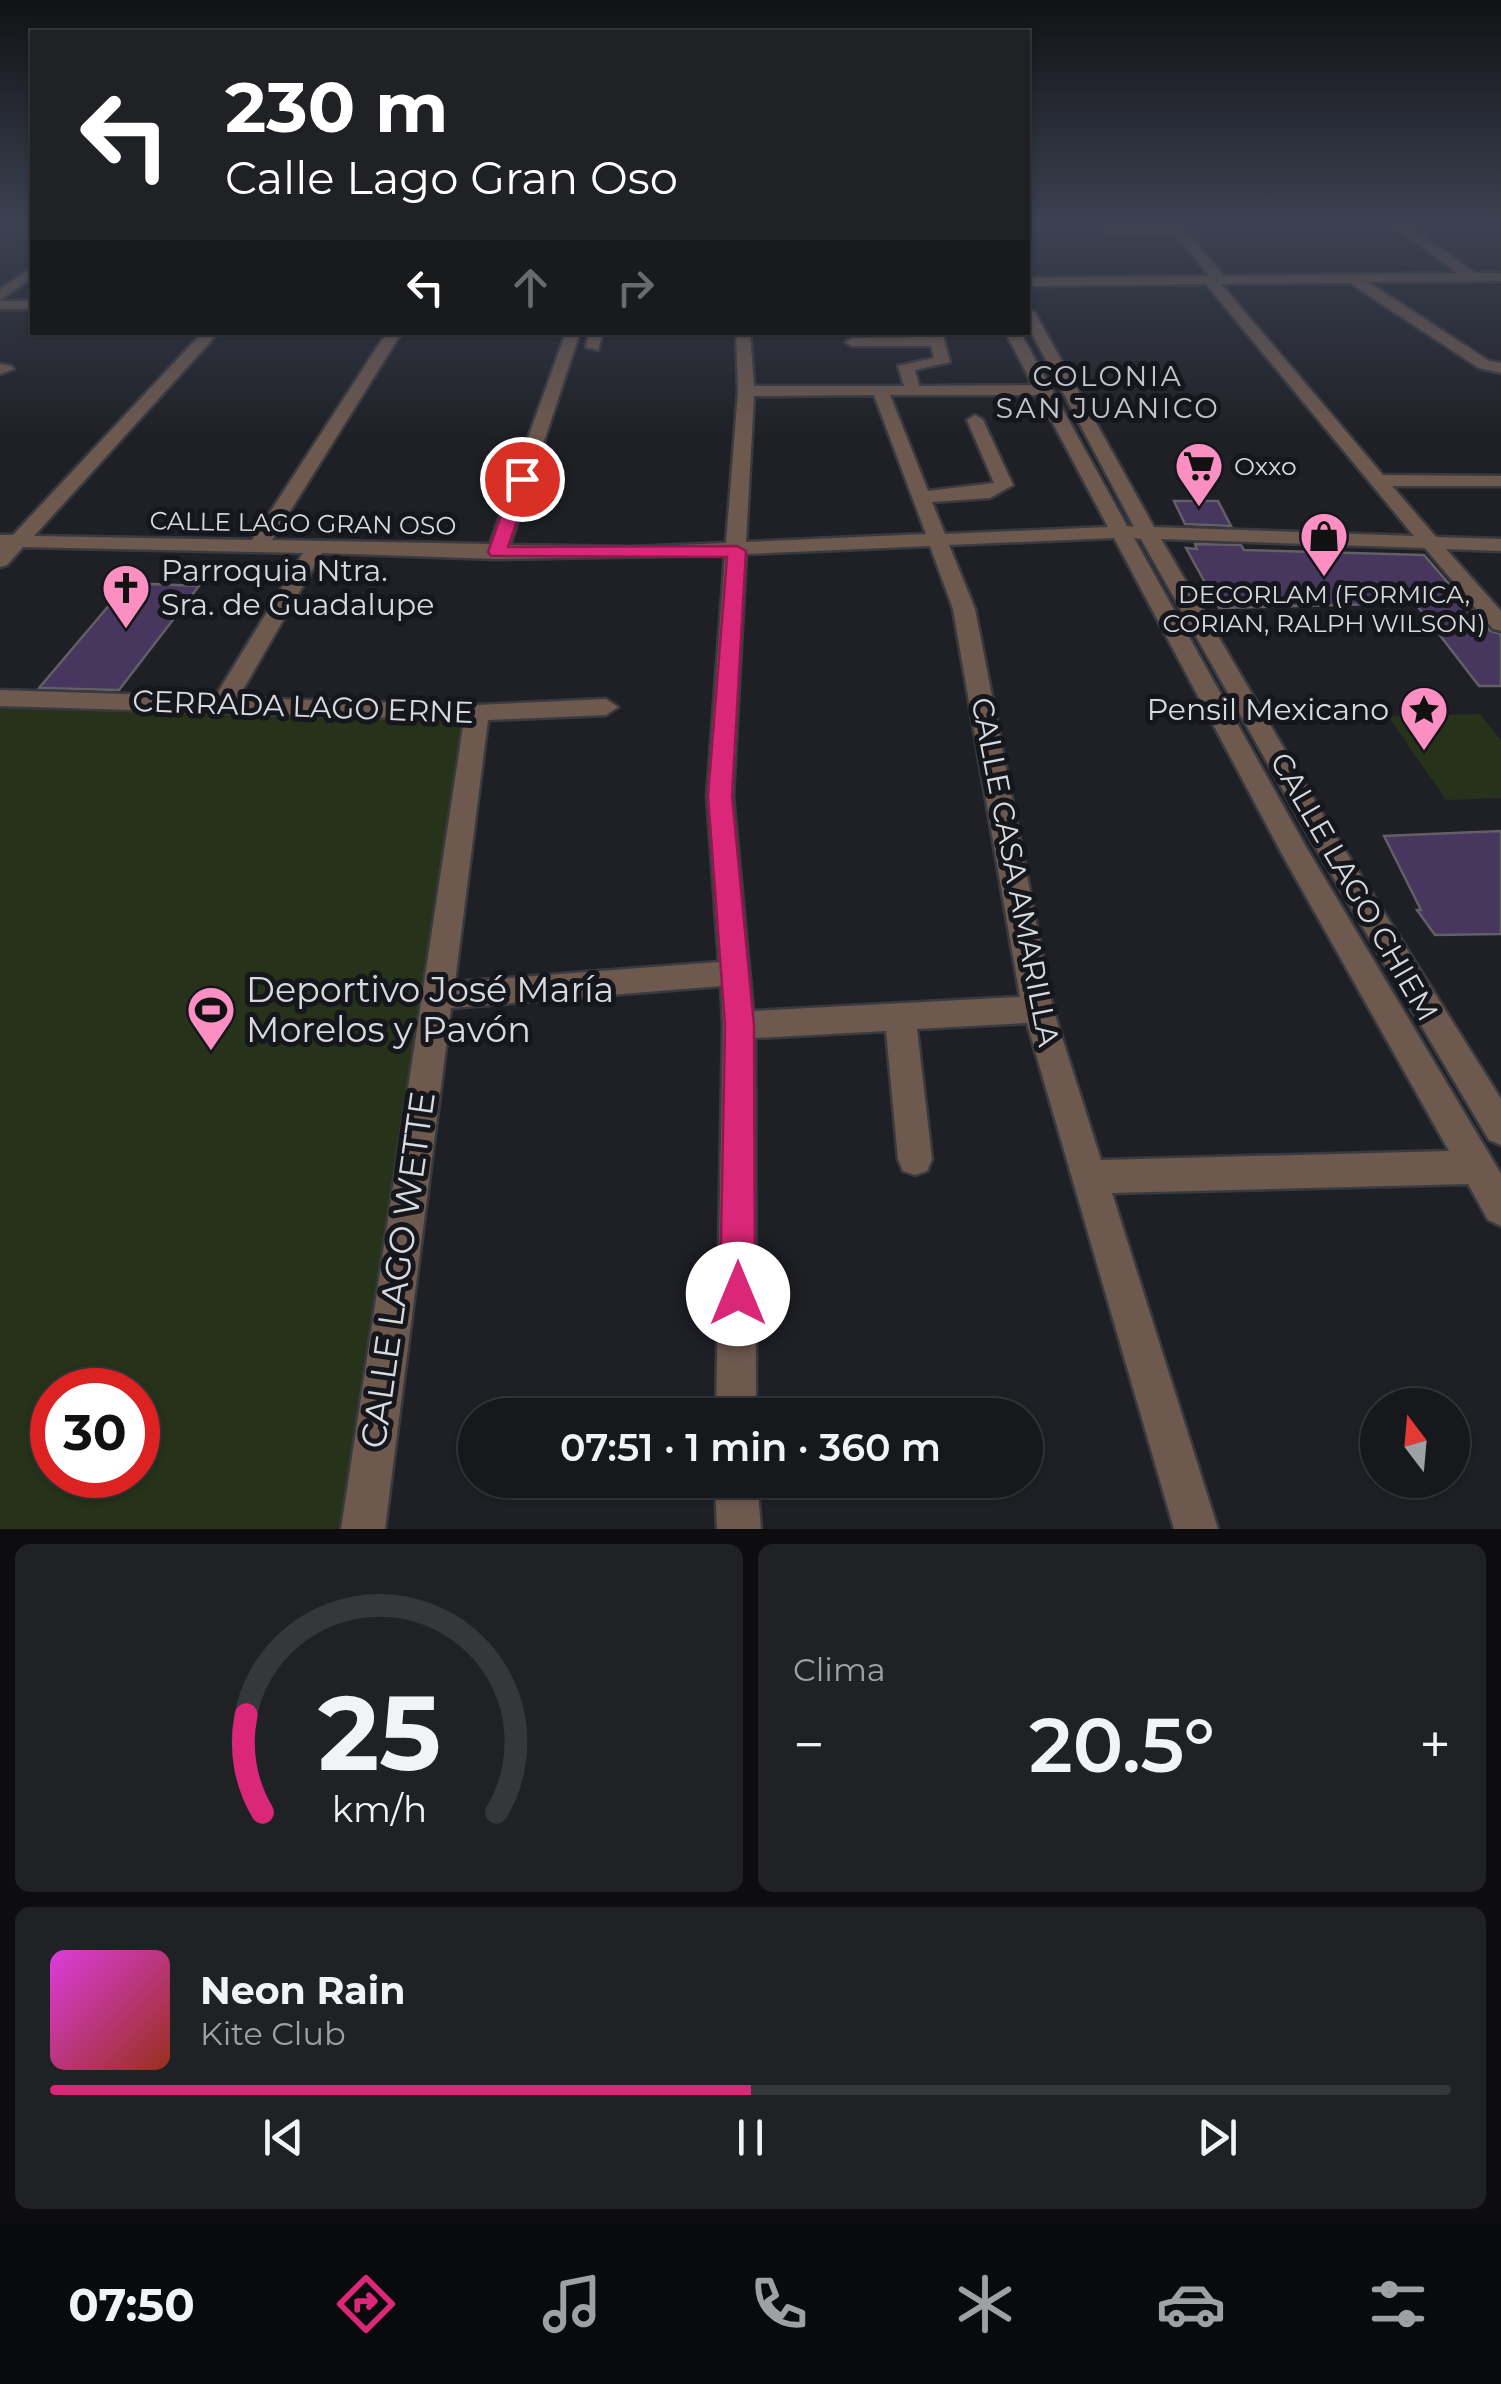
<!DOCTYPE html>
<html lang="es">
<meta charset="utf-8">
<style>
body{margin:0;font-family:Montserrat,sans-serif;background:#202125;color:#f1f3f6;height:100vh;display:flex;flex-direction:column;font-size:38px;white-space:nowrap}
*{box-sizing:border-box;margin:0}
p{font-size:32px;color:#9ea0a3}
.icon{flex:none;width:55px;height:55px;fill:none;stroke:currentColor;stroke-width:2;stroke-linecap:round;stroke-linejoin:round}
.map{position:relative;height:1529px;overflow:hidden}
.panel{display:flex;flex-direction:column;gap:15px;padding:15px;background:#0d0d0f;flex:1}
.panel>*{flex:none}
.banner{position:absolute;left:30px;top:30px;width:1000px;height:305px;border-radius:0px;box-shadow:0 2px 8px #0004,0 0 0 2px #36373b;background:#202124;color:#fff;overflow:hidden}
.needle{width:65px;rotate:344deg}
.fabs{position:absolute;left:1360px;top:1388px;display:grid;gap:20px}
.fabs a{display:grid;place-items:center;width:110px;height:110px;border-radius:50%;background:#17181c;box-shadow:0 2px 8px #0004,0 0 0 2px #36373b;font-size:50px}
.speed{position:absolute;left:30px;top:1368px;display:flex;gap:20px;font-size:50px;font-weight:700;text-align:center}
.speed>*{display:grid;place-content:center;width:130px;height:130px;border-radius:50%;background:#17181c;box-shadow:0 2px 8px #0004,0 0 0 2px #36373b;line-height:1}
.speed .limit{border:15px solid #d22;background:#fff;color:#111}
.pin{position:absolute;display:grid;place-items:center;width:85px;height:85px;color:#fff;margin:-42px;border:5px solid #fff;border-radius:50%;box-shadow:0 2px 10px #0007}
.me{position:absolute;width:110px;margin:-55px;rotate:0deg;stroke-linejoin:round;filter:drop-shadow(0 0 8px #0008)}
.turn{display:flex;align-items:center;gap:35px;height:210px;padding:0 30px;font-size:45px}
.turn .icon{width:130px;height:130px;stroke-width:2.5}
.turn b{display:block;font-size:70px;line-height:85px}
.lanes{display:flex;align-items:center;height:95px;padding:0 30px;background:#0003;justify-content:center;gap:50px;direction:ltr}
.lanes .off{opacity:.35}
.big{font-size:75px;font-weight:600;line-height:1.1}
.panel .widget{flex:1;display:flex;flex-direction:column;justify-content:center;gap:15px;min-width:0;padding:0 35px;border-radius:15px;background:#202125}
.panel .dial{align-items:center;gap:0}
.dial svg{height:260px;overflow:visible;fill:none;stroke:#36373b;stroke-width:7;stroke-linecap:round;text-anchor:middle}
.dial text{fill:#f1f3f6;stroke:none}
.song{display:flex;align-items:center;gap:30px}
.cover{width:120px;height:120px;border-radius:15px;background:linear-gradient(135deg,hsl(300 70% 55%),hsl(10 70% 35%))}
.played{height:10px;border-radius:5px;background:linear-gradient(90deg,#db2777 50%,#36373b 50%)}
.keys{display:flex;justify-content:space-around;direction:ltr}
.heat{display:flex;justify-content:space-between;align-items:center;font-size:55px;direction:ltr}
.panel .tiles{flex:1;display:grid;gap:15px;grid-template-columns:1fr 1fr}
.widget:last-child{grid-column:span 2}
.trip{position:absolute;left:458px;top:1398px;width:585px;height:100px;border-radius:50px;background:#17181c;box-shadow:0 2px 8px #0004,0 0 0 2px #36373b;font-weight:600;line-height:100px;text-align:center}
.tabs{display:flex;height:160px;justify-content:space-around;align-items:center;background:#090a0b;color:#9ea0a3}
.tabs .icon{width:70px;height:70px}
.tabs .current{color:#db2777}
.tabs b{font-size:45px;color:#f1f3f6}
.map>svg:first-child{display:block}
.green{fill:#26321a;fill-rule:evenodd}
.building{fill:#47365e;stroke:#625f66;stroke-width:2.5}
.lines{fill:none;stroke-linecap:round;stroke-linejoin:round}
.minor-casing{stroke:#393a40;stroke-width:5}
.minor{fill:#6e594f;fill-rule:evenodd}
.route{fill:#db2777;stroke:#8e194d;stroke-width:2.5}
.labels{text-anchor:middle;stroke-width:10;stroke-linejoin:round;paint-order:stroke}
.far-poi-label{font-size:25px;fill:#d9dade;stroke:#15171d;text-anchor:start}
.far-street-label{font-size:25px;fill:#d9dade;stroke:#15171d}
.far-neighbourhood-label{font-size:28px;letter-spacing:2.5px;fill:#c4c6ce;stroke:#15171d}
.poi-label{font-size:30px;fill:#d9dade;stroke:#15171d;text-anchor:start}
.street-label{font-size:30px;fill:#d9dade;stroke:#15171d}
.near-poi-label{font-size:35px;fill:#d9dade;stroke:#15171d;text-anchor:start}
.near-street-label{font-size:35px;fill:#d9dade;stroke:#15171d}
</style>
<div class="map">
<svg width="1501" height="1529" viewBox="0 0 1501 1529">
<rect width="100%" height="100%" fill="#1f2026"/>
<path class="green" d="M0,702L470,715L353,1529H0ZM52,1390H138V1475H52Z
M1480,714L1501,740V798L1446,800L1388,716Z"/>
<path class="building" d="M1174,501H1218L1231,526L1185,524Z
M1195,544L1241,545L1244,550L1424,555L1490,631L1501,634V686H1479L1415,603L1219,608L1186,548L1197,549Z
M128,583L199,586L119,690L39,688Z
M1501,831V934L1435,935L1417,910H1421L1384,836Z"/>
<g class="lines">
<g class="minor-casing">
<path id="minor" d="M1115,226H1182L1224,276L1458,273L1394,226H1408L1475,273H1501V281L1368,282L1489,361L1501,363V373L1479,368L1350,283L1221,284L1383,475L1501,476V486H1392L1436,537L1501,539V551L1446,549L1501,611V631L1493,629L1425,548L1161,539L1326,820L1501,1099V1145L1489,1140L1307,833L1141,539L1134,538L1306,847L1501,1174V1226L1488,1220L1468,1184L1112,1193L1218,1529H1174L1027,1023L917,1029L932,1159L927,1171L915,1175L903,1171L898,1159L886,1031L755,1038L756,1415H716L723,1025L721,986L451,1008L385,1529H341L464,720L0,706V690L215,697L303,553L23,547L7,565L0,567V535H13L203,332H219L34,536L252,540L387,332H402L272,540L490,544L566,332H580L510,545L631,547L726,543L738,391L736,332H750L754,386H904L898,366L934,358L931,346H852L845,342L852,338L929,337L928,332H942L950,362L915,370L919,386L1033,385L1005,332H1020L1127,526L1134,527L1028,326V309L1035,313L1154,527L1414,536L1206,284L1028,286V278L1210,276L1174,233L1112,234L1106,230ZM874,395L926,534L746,542L754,396ZM890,395H1038L1108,527L945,534L932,502L990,498L1013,485L983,420L975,415L967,420L994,483L928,491ZM1114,538L1282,854L1449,1151L1101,1160L1053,1009L975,609L949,545ZM930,546L953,609L1020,997L753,1011L733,796L746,554ZM322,553L497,559L725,555L707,796L719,962L455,982L488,720L606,715L618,707L606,699L477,705L238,698Z
M32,268V278L0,300V289Z
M0,301H32V309H0Z
M589,332H603L598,350L586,347Z
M0,364L11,366L14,369L0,374Z
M715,1480H757L761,1529H717Z"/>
</g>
<use href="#minor" class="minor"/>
</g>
<linearGradient id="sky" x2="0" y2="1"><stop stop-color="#111215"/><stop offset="0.51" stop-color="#3c4252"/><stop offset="1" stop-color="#3c4252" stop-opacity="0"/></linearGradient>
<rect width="1501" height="440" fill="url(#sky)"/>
<path class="route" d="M522,474L531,479L508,547L737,546L746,551L732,796L754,1025L755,1294L750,1306L738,1311L725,1306L720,1294L725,1025L708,796L727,557L491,556L488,552L514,479Z"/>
<defs>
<g id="supermarket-pin" transform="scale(2.5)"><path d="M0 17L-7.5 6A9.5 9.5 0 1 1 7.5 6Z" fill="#fc8fc2" stroke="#15171d"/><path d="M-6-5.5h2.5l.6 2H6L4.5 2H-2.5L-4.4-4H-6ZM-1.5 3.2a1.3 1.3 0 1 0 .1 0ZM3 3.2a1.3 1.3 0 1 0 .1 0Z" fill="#111"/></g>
<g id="shop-pin" transform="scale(2.5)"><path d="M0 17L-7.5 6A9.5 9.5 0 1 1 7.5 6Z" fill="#fc8fc2" stroke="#15171d"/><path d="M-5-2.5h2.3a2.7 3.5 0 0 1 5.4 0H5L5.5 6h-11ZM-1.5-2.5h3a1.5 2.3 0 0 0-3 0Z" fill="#111"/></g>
<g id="church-pin" transform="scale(2.5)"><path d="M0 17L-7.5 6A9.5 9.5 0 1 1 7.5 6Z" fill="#fc8fc2" stroke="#15171d"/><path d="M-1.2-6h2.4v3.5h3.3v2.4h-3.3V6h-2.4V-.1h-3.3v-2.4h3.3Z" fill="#111"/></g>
<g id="sight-pin" transform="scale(2.5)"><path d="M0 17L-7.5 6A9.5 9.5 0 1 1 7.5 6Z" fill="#fc8fc2" stroke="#15171d"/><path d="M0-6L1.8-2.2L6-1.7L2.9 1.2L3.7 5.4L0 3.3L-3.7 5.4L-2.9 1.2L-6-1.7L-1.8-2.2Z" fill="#111"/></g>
<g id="stadium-pin" transform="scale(2.5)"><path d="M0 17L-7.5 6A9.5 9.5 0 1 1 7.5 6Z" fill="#fc8fc2" stroke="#15171d"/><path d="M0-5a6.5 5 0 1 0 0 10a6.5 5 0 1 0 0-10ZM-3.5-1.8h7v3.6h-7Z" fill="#111"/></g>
</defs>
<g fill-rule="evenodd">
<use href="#supermarket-pin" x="1199" y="466"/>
<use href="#shop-pin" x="1324" y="536"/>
<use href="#church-pin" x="126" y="588"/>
<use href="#sight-pin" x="1424" y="710"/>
<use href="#stadium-pin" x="211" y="1010"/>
</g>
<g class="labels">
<g class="far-poi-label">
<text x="1234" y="475">Oxxo</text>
<text x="1324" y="603" text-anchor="middle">DECORLAM (FORMICA,<tspan x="1324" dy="29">CORIAN, RALPH WILSON)</tspan></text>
</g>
<g class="far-street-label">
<text transform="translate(303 523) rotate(1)" y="9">CALLE LAGO GRAN OSO</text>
</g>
<g class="far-neighbourhood-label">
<text x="1108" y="386">COLONIA<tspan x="1108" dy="32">SAN JUANICO</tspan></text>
</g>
<g class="poi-label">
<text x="161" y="581">Parroquia Ntra.<tspan x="161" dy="34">Sra. de Guadalupe</tspan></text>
<text x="1389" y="720" text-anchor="end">Pensil Mexicano</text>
</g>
<g class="street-label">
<text transform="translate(303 707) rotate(2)" y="10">CERRADA LAGO ERNE</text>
<text transform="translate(1015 872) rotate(79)" y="10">CALLE CASA AMARILLA</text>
<text transform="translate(1354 887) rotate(60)" y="10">CALLE LAGO CHIEM</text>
</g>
<g class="near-poi-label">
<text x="246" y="1002">Deportivo José María<tspan x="246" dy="40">Morelos y Pavón</tspan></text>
</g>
<g class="near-street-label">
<text transform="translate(398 1270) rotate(-82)" y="12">CALLE LAGO WETTE</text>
</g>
</g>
</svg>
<div class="fabs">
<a><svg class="needle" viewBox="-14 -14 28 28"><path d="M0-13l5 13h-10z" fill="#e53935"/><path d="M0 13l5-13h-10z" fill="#9ea0a3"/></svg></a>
</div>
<div class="speed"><div class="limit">30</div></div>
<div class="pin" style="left:522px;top:479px;background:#d93025"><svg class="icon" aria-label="arrive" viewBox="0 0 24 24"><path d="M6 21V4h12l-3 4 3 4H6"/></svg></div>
<svg class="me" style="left:738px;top:1294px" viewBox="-20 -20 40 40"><circle r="19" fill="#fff"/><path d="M0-13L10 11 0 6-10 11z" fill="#db2777"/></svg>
<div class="trip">07:51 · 1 min · 360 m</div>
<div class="banner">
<div class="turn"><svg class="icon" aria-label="left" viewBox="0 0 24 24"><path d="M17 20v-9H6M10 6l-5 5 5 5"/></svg><div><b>230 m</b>Calle Lago Gran Oso</div></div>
<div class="lanes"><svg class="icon" aria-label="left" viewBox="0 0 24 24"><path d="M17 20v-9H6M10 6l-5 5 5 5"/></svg><svg class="icon off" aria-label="ahead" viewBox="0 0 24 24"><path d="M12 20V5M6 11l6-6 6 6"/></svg><svg class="icon off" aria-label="right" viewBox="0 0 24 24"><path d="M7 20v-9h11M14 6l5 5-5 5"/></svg></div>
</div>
</div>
<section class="panel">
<div class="tiles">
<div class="widget dial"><svg viewBox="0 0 100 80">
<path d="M14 69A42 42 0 1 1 86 69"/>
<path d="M14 69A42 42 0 0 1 9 39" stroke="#db2777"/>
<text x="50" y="56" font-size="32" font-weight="700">25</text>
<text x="50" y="72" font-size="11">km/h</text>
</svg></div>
<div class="widget"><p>Clima</p>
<div class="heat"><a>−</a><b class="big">20.5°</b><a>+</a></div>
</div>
<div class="widget">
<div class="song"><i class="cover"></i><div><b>Neon Rain</b><p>Kite Club</p></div></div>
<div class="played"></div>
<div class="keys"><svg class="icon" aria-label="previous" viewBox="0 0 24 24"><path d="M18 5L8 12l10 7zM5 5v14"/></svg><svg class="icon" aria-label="pause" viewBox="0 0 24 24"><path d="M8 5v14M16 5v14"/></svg><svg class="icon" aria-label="next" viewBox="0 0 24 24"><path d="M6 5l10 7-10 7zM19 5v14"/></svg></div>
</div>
</div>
</section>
<nav class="tabs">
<b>07:50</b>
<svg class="icon current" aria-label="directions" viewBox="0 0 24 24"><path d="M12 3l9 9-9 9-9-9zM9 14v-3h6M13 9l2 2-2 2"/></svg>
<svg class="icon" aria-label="music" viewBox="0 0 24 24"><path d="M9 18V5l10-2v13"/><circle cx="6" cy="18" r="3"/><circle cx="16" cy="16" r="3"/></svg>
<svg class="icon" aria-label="phone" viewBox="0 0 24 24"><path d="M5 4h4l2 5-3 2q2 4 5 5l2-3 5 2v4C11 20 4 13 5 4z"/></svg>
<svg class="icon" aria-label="climate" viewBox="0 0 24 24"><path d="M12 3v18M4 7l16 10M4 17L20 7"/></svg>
<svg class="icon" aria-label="car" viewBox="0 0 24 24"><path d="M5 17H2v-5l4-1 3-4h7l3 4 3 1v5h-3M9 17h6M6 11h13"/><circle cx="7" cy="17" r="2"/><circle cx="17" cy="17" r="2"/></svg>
<svg class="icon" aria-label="filters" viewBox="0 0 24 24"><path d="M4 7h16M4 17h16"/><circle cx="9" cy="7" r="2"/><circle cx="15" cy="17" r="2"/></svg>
</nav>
